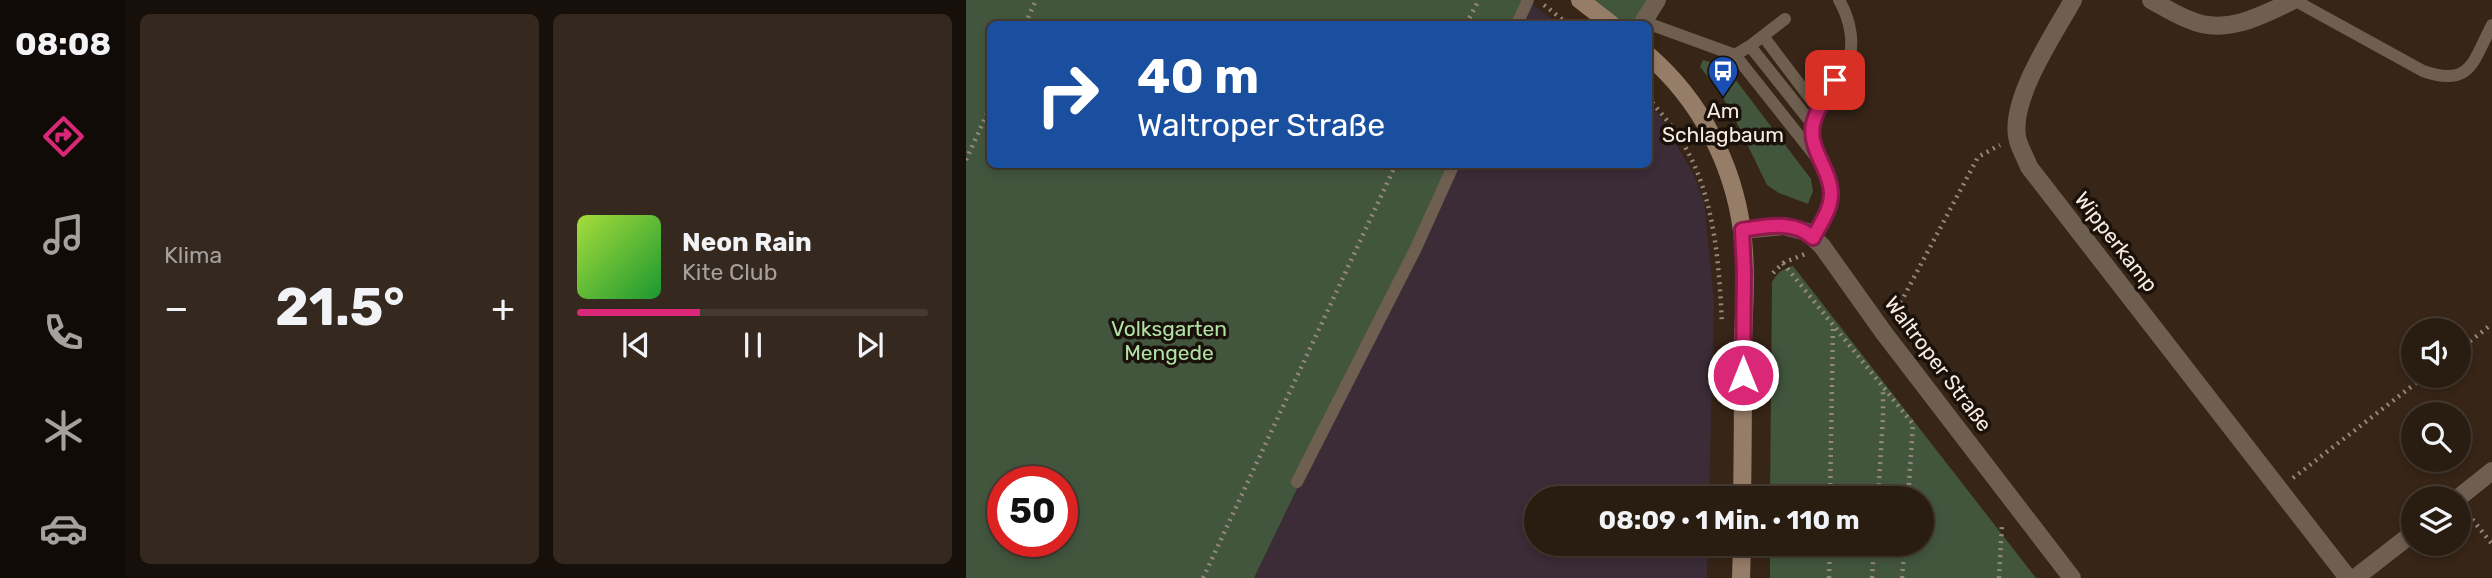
<!DOCTYPE html>
<html lang="de">
<meta charset="utf-8">
<style>
body{margin:0;font-family:Rubik,sans-serif;background:#35291f;color:#f1f3f6;height:100vh;display:flex;flex-direction:column;font-size:26px;white-space:nowrap}
*{box-sizing:border-box;margin:0}
p{font-size:23px;color:#a5a19f}
.icon{flex:none;width:38px;height:38px;fill:none;stroke:currentColor;stroke-width:2;stroke-linecap:round;stroke-linejoin:round}
.map{position:relative;flex:1;overflow:hidden}
.drawer{display:flex;flex-direction:column;gap:14px;padding:14px;background:#170f09;width:840px}
.drawer>*{flex:none}
.hud{position:absolute;left:21px;top:21px;width:665px;height:147px;border-radius:10px;box-shadow:0 4px 10px #0003,0 0 0 2px #453a31;background:#1a4fa0;color:#fff;overflow:hidden}
.fabs{position:absolute;left:1435px;top:318px;display:grid;gap:14px}
.fabs a{display:grid;place-items:center;width:70px;height:70px;border-radius:50%;background:#291c11;box-shadow:0 4px 10px #0003,0 0 0 2px #453a31;font-size:35px}
.speed{position:absolute;left:21px;top:466px;display:flex;gap:14px;font-size:35px;font-weight:700;text-align:center}
.speed>*{display:grid;place-content:center;width:91px;height:91px;border-radius:50%;background:#291c11;box-shadow:0 4px 10px #0003,0 0 0 2px #453a31;line-height:1}
.speed .limit{border:10px solid #d22;background:#fff;color:#111}
.pin{position:absolute;display:grid;place-items:center;width:60px;height:60px;color:#fff;margin:-30px;border-radius:14px;box-shadow:0 4px 10px #0006}
.me{position:absolute;width:77px;margin:-38px;rotate:0deg;stroke-linejoin:round;filter:drop-shadow(0 0 5px #0008)}
.turn{display:flex;align-items:center;gap:24px;height:147px;padding:0 35px;font-size:32px}
.turn .icon{width:91px;height:91px;stroke-width:2.5}
.turn b{display:block;font-size:49px;line-height:60px}
.big{font-size:52px;font-weight:700;line-height:1.1}
.drawer .tile{flex:1;display:flex;flex-direction:column;justify-content:center;gap:10px;min-width:0;padding:0 24px;border-radius:10px;background:#35291f}
.song{display:flex;align-items:center;gap:21px}
.cover{width:84px;height:84px;border-radius:10px;background:linear-gradient(135deg,hsl(80 70% 55%),hsl(130 70% 35%))}
.played{height:7px;border-radius:4px;background:linear-gradient(90deg,#db2777 35%,#453a31 35%)}
.keys{display:flex;justify-content:space-around;direction:ltr}
.heat{display:flex;justify-content:space-between;align-items:center;font-size:38px;direction:ltr}
.drawer .tiles{flex:1;display:grid;gap:14px;grid-template-columns:repeat(2,1fr)}
.trip{position:absolute;left:558px;top:486px;width:410px;height:70px;border-radius:35px;background:#291c11;box-shadow:0 4px 10px #0003,0 0 0 2px #453a31;font-weight:700;line-height:70px;text-align:center}
main{display:flex;flex:1;min-height:0}
.menu{display:flex;flex-direction:column;width:126px;justify-content:space-around;align-items:center;background:#100b07;color:#a5a19f}
.menu .icon{width:49px;height:49px}
.menu .current{color:#db2777}
.menu b{font-size:32px;color:#f1f3f6}
.map>svg:first-child{display:block}
.commercial{fill:#3b2c38}
.green{fill:#42563e;fill-rule:evenodd}
.lines{fill:none;stroke-linecap:round;stroke-linejoin:round}
.path{stroke:#96877b;stroke-width:4.5;stroke-dasharray:2 5;stroke-linecap:butt}
.lane{stroke:#6f5f51;stroke-width:12}
.street{stroke:#6f5f51;stroke-width:18}
.secondary{stroke:#967d67;stroke-width:18}
.route-casing{stroke:#8e194d;stroke-width:18}
.route{stroke:#db2777;stroke-width:12}
.labels{text-anchor:middle;stroke-width:7;stroke-linejoin:round;paint-order:stroke}
.poi-label{font-size:21px;fill:#f7ebe2;stroke:#19110a}
.street-label{font-size:21px;fill:#f7ebe2;stroke:#19110a}
.park-label{font-size:21px;fill:#b0e1a4;stroke:#19110a}
</style>
<main>
<nav class="menu">
<b>08:08</b>
<svg class="icon current" aria-label="directions" viewBox="0 0 24 24"><path d="M12 3l9 9-9 9-9-9zM9 14v-3h6M13 9l2 2-2 2"/></svg>
<svg class="icon" aria-label="music" viewBox="0 0 24 24"><path d="M9 18V5l10-2v13"/><circle cx="6" cy="18" r="3"/><circle cx="16" cy="16" r="3"/></svg>
<svg class="icon" aria-label="phone" viewBox="0 0 24 24"><path d="M5 4h4l2 5-3 2q2 4 5 5l2-3 5 2v4C11 20 4 13 5 4z"/></svg>
<svg class="icon" aria-label="climate" viewBox="0 0 24 24"><path d="M12 3v18M4 7l16 10M4 17L20 7"/></svg>
<svg class="icon" aria-label="car" viewBox="0 0 24 24"><path d="M5 17H2v-5l4-1 3-4h7l3 4 3 1v5h-3M9 17h6M6 11h13"/><circle cx="7" cy="17" r="2"/><circle cx="17" cy="17" r="2"/></svg>
</nav>
<section class="drawer">
<div class="tiles">
<div class="tile"><p>Klima</p>
<div class="heat"><a>−</a><b class="big">21.5°</b><a>+</a></div>
</div>
<div class="tile">
<div class="song"><i class="cover"></i><div><b>Neon Rain</b><p>Kite Club</p></div></div>
<div class="played"></div>
<div class="keys"><svg class="icon" aria-label="previous" viewBox="0 0 24 24"><path d="M18 5L8 12l10 7zM5 5v14"/></svg><svg class="icon" aria-label="pause" viewBox="0 0 24 24"><path d="M8 5v14M16 5v14"/></svg><svg class="icon" aria-label="next" viewBox="0 0 24 24"><path d="M6 5l10 7-10 7zM19 5v14"/></svg></div>
</div>
</div>
</section>
<div class="map">
<svg width="1526" height="578" viewBox="0 0 1526 578">
<rect width="100%" height="100%" fill="#372517"/>
<path class="commercial" d="M565,3L592,24H554Z
M683,103L692,113L728,175L738,202L748,300L743,499H570V544H741V578H288L487,165L682,164Z"/>
<path class="green" d="M0,0H559L554,24H24V164L487,165L288,578H0ZM37,481H96V541H37Z
M614,0H685L674,24H645Z
M737,60L757,66L763,71L845,179L847,191L842,204L813,193L801,185L767,115L751,88L734,67Z
M827,266L1070,578H804V544H956V499H804L806,282C812,272 816,269 827,266Z"/>
<g class="lines">
<path class="path" d="M578,5L602,24
M59,24L70,0
M500,24L513,0
M682,97C694,113 709,128 718,145C749,198 753,264 756,324
M0,160L24,107
M817,263L947,424L942,499
M807,273L817,263L839,254
M928,315L1012,157L1034,145
M1493,350L1526,324
M1327,478L1459,376
M864,495L912,496
M864,499L867,324
M912,499L917,417V387
M1502,514L1526,544
M237,578L430,164
M863,578L864,544
M906,578L908,544
M936,578L939,544
M1033,578L1036,524"/>
<path class="lane" d="M1328,0L1457,71C1505,88 1507,61 1526,25
M678,22L769,55L784,46L819,19
M551,24L562,0
M797,36L853,110
M784,46L847,125
M769,55L850,157
M847,238C854,224 866,209 865,193C865,169 842,150 847,125C851,102 869,86 879,68C891,47 884,19 873,0
M331,482L450,248L488,164"/>
<path class="street" d="M1107,0C1088,34 1045,97 1051,136C1052,146 1060,158 1063,167L1382,578
M1185,0C1198,7 1210,15 1224,20C1259,36 1297,15 1328,0
M676,24L691,0
M776,230L818,226L841,232L856,246L918,333L1106,578
M1491,499L1526,471
M1389,578L1447,533"/>
<path class="secondary" d="M614,0L645,24
M682,55C734,100 767,163 776,231C781,268 778,306 777,343C777,395 777,447 776,499
M775,578L776,544"/>
</g>
<g class="lines">
<g class="route-casing">
<path id="route" d="M777,375L778,272L776,230C799,226 828,220 847,238C854,224 866,209 865,192C864,169 842,149 847,124C851,108 861,93 869,80"/>
</g>
<use href="#route" class="route"/>
</g>
<defs>
<g id="bus-pin" transform="scale(1.575)"><path d="M0 17L-7.5 6A9.5 9.5 0 1 1 7.5 6Z" fill="#1a4fb4" stroke="#19110a"/><path d="M-5-6H5V4H4V6H2V4H-2V6H-4V4H-5ZM-3.5-4V0h7V-4ZM-3.5 1.2v1.5H-2V1.2ZM2 1.2v1.5H3.5V1.2Z" fill="#fff"/></g>
</defs>
<g fill-rule="evenodd">
<use href="#bus-pin" x="757" y="71"/>
</g>
<g class="labels">
<g class="poi-label">
<text x="757" y="118">Am<tspan x="757" dy="24">Schlagbaum</tspan></text>
</g>
<g class="street-label">
<text transform="translate(1150 242) rotate(52)" y="7">Wipperkamp</text>
<text transform="translate(972 364) rotate(53)" y="7">Waltroper Straße</text>
</g>
<g class="park-label">
<text x="203" y="336">Volksgarten<tspan x="203" dy="24">Mengede</tspan></text>
</g>
</g>
</svg>
<div class="fabs">
<a><svg class="icon" aria-label="sound" viewBox="0 0 24 24"><path d="M4 9h4l5-4v14l-5-4H4zM17 9q2 3 0 6"/></svg></a>
<a><svg class="icon" aria-label="search" viewBox="0 0 24 24"><circle cx="10" cy="10" r="6"/><path d="M15 15l6 6"/></svg></a>
<a><svg class="icon" aria-label="layers" viewBox="0 0 24 24"><path d="M12 4l9 5-9 5-9-5zM3 14l9 5 9-5"/></svg></a>
</div>
<div class="speed"><div class="limit">50</div></div>
<div class="pin" style="left:869px;top:80px;background:#d93025"><svg class="icon" aria-label="arrive" viewBox="0 0 24 24"><path d="M6 21V4h12l-3 4 3 4H6"/></svg></div>
<svg class="me" style="left:777px;top:375px" viewBox="-20 -20 40 40"><circle r="17" fill="#db2777" stroke="#fff" stroke-width="3"/><path d="M0-11L8 9 0 5-8 9z" fill="#fff"/></svg>
<div class="trip">08:09 · 1 Min. · 110 m</div>
<div class="hud">
<div class="turn"><svg class="icon" aria-label="right" viewBox="0 0 24 24"><path d="M7 20v-9h11M14 6l5 5-5 5"/></svg><div><b>40 m</b>Waltroper Straße</div></div>
</div>
</div>
</main>
